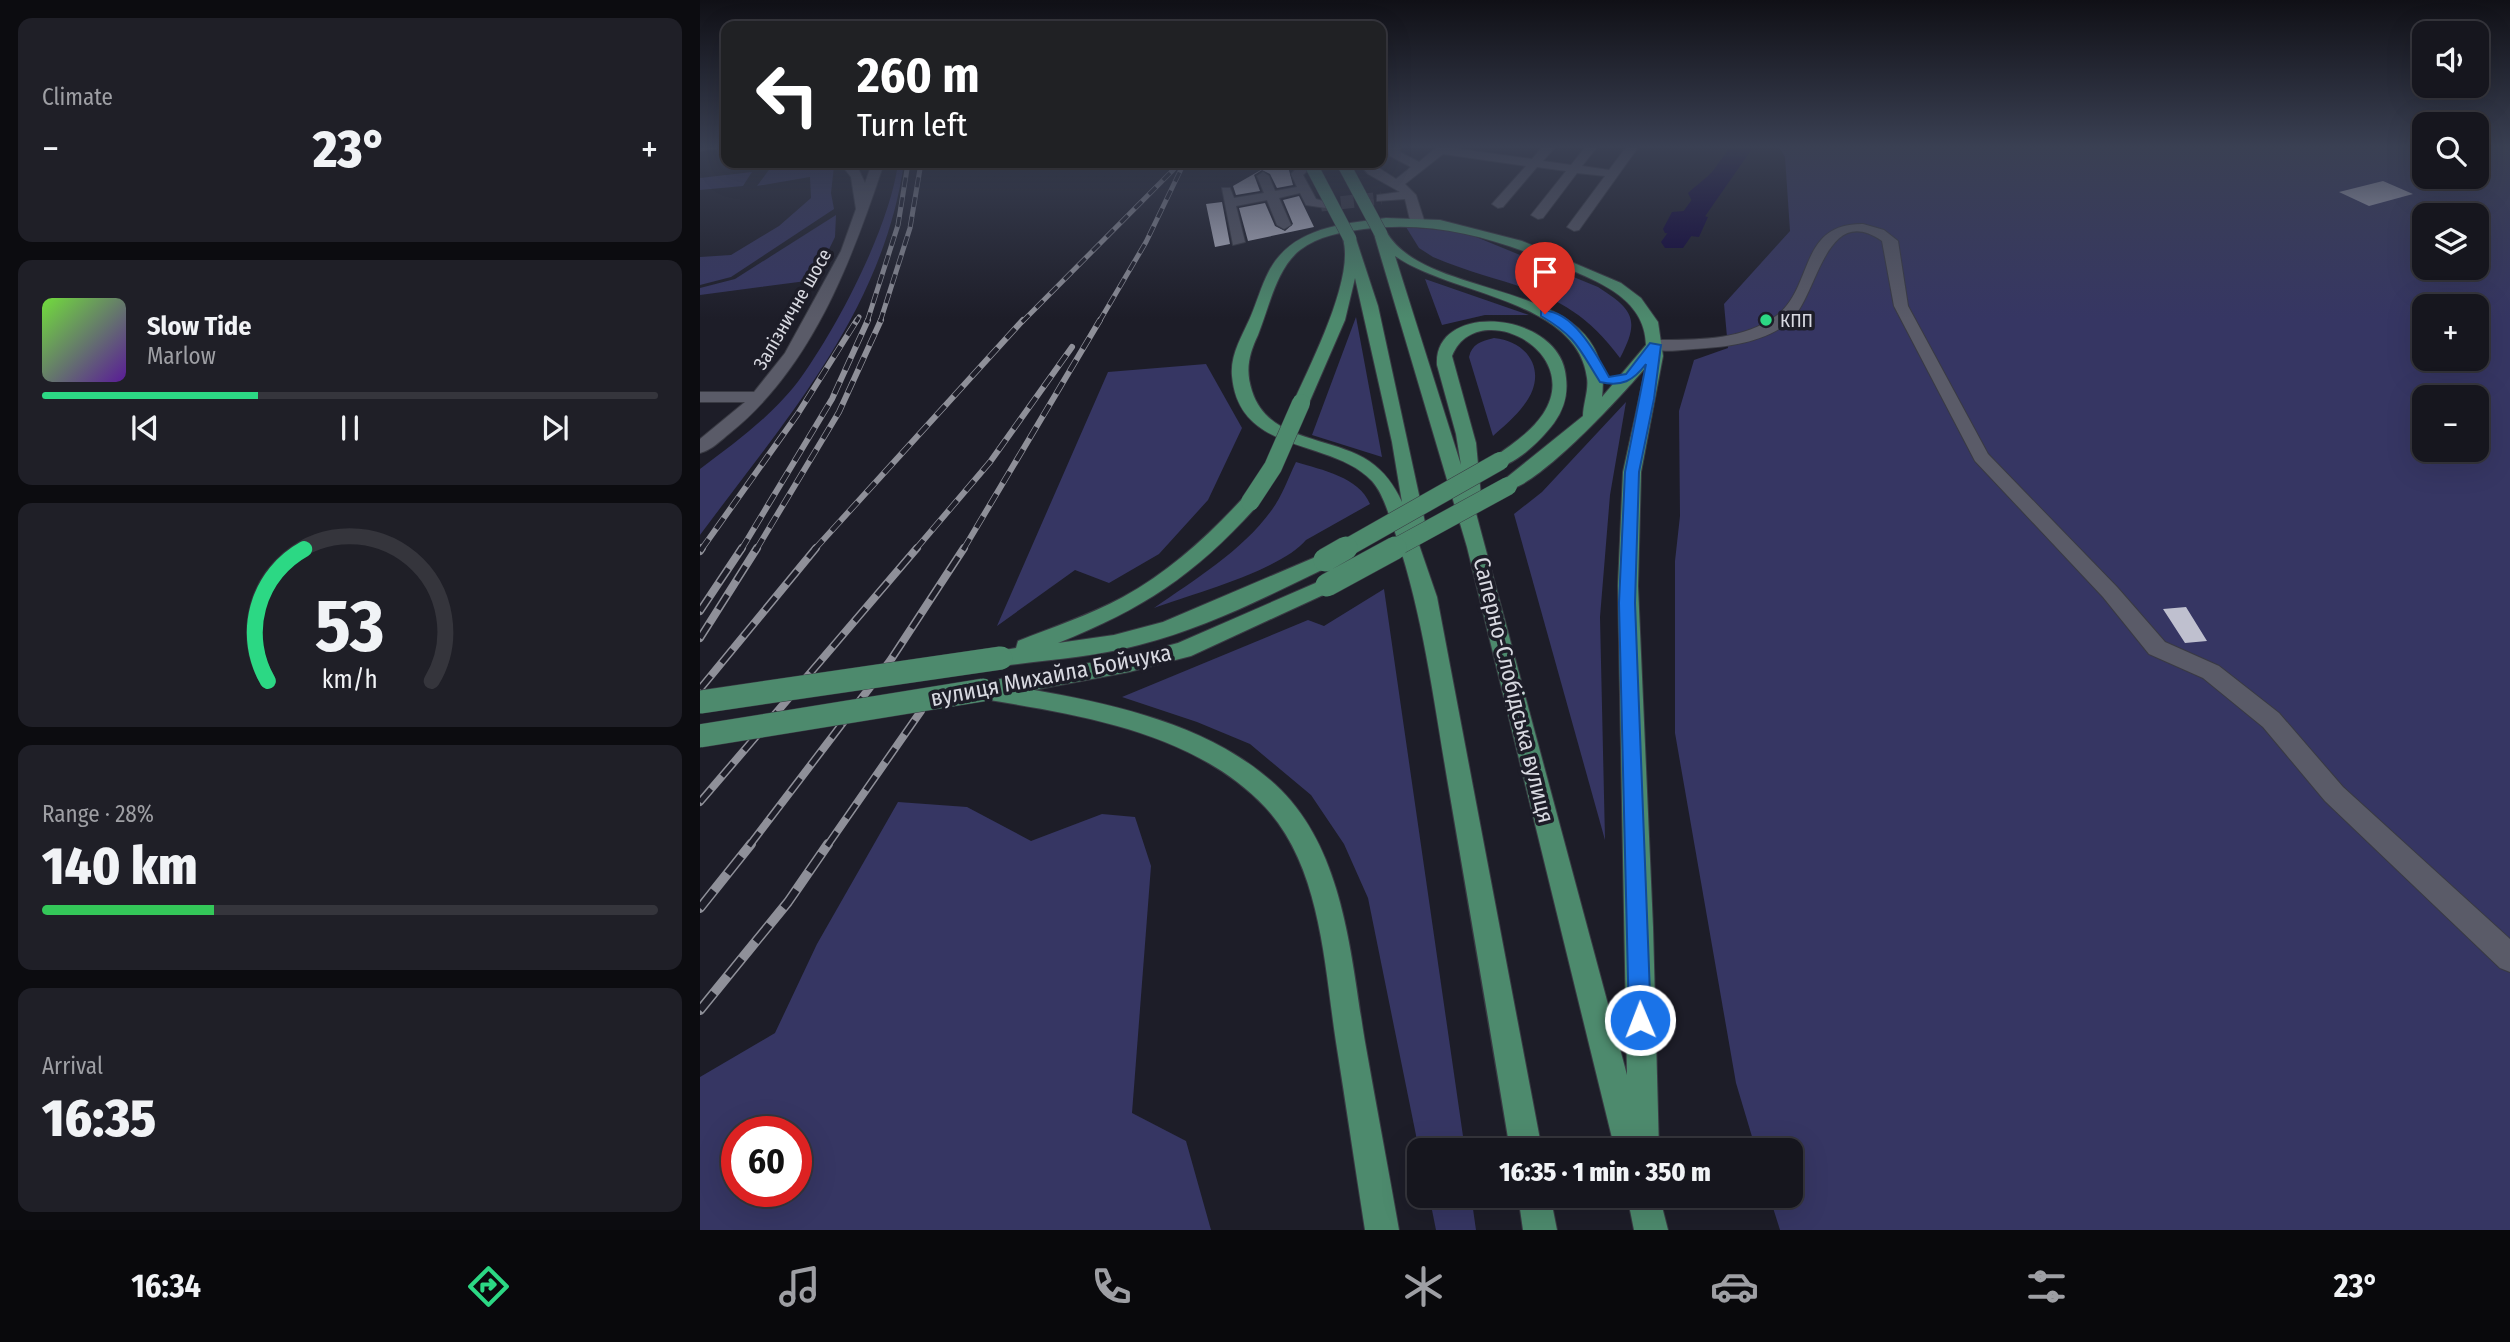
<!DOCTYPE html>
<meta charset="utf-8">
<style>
body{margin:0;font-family:"Fira Sans Condensed",sans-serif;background:#1f1f27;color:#f1f3f6;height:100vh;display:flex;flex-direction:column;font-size:26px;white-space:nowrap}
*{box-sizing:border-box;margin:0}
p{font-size:23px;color:#9e9fa4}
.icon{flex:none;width:38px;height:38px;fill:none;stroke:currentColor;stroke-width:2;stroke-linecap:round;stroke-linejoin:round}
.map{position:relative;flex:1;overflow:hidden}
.panel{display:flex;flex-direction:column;gap:18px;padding:18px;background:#0c0c10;width:700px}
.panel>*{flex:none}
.banner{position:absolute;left:21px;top:21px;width:665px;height:147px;border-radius:14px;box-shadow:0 7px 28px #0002,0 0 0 2px #35353c;background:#202124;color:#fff;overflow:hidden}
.buttons{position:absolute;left:1712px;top:21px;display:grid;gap:14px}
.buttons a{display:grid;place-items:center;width:77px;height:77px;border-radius:14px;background:#16161e;box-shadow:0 7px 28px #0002,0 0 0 2px #35353c;font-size:35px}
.speed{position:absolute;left:21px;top:1116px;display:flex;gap:14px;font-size:35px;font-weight:700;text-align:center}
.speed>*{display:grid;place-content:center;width:91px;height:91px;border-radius:50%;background:#16161e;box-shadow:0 7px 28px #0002,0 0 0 2px #35353c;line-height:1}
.speed .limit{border:10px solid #d22;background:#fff;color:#111}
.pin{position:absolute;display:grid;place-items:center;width:60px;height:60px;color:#fff;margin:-72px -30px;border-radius:50% 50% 50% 0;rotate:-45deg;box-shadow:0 0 7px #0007}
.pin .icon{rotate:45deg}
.me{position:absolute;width:77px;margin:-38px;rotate:359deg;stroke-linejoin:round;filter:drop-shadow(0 0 5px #0008)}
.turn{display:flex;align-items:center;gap:24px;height:147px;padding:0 21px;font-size:32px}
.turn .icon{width:91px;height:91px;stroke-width:2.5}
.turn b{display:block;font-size:49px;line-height:60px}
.big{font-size:52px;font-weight:800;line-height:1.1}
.panel .card{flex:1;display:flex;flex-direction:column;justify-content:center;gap:10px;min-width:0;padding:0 24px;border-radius:14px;background:#1f1f27}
.panel .dial{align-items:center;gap:0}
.dial svg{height:182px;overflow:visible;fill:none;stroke:#35353c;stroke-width:7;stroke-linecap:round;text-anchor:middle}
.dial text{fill:#f1f3f6;stroke:none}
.song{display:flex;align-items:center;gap:21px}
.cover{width:84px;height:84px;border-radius:10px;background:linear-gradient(135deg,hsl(100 70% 55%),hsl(270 70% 35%))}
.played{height:7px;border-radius:4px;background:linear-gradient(90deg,#2cd884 35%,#35353c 35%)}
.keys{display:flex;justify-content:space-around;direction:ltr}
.heat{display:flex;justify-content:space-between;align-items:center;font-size:38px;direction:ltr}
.charge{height:10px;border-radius:5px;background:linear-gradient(90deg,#34c759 28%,#35353c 0)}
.trip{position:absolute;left:707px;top:1138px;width:396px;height:70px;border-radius:14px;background:#16161e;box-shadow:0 7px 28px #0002,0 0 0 2px #35353c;font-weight:800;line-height:70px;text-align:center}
.dock{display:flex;height:112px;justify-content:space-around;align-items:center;background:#09090c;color:#9e9fa4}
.dock .icon{width:49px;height:49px}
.dock .current{color:#2cd884}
.dock b{font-size:32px;color:#f1f3f6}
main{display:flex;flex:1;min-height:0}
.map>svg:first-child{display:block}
.green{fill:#363663;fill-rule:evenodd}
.water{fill:#0e013b}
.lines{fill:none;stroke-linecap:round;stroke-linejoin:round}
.river{fill:#0e013b;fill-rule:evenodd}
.building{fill:#bfc0cf}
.minor-tunnel{stroke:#393944;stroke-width:13;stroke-dasharray:13 7;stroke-linecap:butt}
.minor-casing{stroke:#393a43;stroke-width:2}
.major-casing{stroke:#393a43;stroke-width:2}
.minor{fill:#5a5b68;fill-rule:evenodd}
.major{fill:#4d8a6d;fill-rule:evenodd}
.rail-far3-casing{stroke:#8f9099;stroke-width:5}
.rail-far2-casing{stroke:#8f9099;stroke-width:6}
.rail-far1-casing{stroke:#8f9099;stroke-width:8}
.rail-casing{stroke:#8f9099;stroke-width:10}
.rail-far3{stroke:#1d1d28;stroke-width:3.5;stroke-dasharray:10;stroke-linecap:butt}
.rail-far2{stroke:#1d1d28;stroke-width:4.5;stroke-dasharray:13;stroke-linecap:butt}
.rail-far1{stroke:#1d1d28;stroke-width:5;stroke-dasharray:17;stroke-linecap:butt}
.rail{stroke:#1d1d28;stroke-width:7;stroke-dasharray:22;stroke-linecap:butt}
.major-bridge-far2-casing{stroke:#393a43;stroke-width:14;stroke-linecap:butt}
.major-bridge-far1-casing{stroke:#393a43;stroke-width:19;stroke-linecap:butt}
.major-bridge-casing{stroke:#393a43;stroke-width:24;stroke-linecap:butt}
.major-bridge-far2{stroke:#4d8a6d;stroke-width:13}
.major-bridge-far1{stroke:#4d8a6d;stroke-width:18}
.major-bridge{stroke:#4d8a6d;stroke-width:23}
.route{fill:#1a73e8;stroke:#114b97;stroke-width:2}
.poi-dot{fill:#2cd884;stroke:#1d1d28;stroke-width:2.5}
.labels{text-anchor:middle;stroke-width:7;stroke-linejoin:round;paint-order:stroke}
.far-street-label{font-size:19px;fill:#d8d9e1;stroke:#1d1d28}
.far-poi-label{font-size:19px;fill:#d8d9e1;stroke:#1d1d28;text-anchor:start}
.street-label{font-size:23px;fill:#d8d9e1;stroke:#1d1d28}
</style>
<main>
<section class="panel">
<div class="card"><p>Climate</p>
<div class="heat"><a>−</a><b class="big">23°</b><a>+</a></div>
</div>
<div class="card">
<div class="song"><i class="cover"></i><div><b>Slow Tide</b><p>Marlow</p></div></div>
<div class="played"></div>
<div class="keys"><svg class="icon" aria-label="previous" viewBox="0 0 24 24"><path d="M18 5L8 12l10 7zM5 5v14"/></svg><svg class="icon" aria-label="pause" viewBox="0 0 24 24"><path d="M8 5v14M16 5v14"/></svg><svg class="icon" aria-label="next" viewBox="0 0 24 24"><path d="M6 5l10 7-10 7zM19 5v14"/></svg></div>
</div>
<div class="card dial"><svg viewBox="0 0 100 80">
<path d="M14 69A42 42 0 1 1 86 69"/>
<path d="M14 69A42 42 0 0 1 30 11" stroke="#2cd884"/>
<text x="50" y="56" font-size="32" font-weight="700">53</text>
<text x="50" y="72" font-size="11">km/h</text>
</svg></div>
<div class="card"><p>Range · 28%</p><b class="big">140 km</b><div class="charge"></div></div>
<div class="card"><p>Arrival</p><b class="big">16:35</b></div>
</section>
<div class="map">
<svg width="1810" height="1230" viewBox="0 0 1810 1230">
<rect width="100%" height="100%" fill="#1d1d28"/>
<path class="green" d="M1078,146H1724V177H1776V146H1810V1230H1080L1069,1195H1090V1150H1056L1036,1083L975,733V561L980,516L979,411L994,360L1028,348L1024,304L1090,231L1085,157ZM1724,215H1776V268H1724ZM1724,306H1776V359H1724ZM1724,397H1776V450H1724Z
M74,163H129L134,166L131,193L134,209L31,277L0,285V257L31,255L79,226L111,198L110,177L57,186Z
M198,163H204C183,311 86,419 0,535V469C36,442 76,413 102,376C139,324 190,226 198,163Z
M52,172L43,186L0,190V178Z
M136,215L135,237L114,280L0,295V288L35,279Z
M706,227L764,232L898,287C934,310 940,320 920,358C865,283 810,290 733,257L719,248Z
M725,279L829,315H785L742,325Z
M656,317L682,457L612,435Z
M794,338C831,342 848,374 824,405C815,417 803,427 793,436L769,357C772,344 781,341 794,338Z
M506,364L542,428L508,500L459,554L409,583L375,570L297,626L408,372Z
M926,402L910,495L900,617L905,840L814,514L842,492Z
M596,462C622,470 659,477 670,504L606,540C581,570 493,594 454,608C494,580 542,551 571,511C582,497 588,478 596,462Z
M684,589L765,1150H719L668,898L644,844L611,795L550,744L497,722L422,697L608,620L624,626Z
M198,802L267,807L331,841L402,814L435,817L451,866L432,1113L486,1141L511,1230H0V1077L75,1033L117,944ZM96,1132V1192H37V1132Z
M729,1195H771L776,1230H736Z"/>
<path class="water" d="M1029,146H1054L1012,199L992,201L988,193C1003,180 1023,166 1029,146Z
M984,211L1008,217L999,237L965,233L963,229L972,212Z"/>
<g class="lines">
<path class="river" d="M1031,146H1054L983,248H965L961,242Z"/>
</g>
<path class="building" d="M587,163L593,185L577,188L570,174L562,170L554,175L560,191L536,195L533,186L566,167Z
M1683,181L1713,194L1669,206L1639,192Z
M599,196L614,227L548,241L539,208L565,203L575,226L585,231L593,224L583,200Z
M522,202L530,244L515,247L506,204Z
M1486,607L1507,641L1485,643L1463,609Z"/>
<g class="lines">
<path class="minor-tunnel" d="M621,205L681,198"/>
<g class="minor-casing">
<path id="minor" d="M0,146H26V147L0,151Z
M688,146H700V152L719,162L738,146L832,159L843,146H856L843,161L871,165L886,146H898L882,166L909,170L927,146H939L879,230L874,231L867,227L905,176L877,173L843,218L838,219L831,215L866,171L837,167L803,207L798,208L792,204L826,166L743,154L705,184L716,195L724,220L717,224L710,220L705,199L677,201V195L700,192L668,174L659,163H671L696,179L711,167L690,156Z
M140,163L156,164L165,183L172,163H184C152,260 112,367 30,433C21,440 12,450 0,453V439L45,402H0V392H54L85,353L141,251L156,209L151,177Z
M600,165L610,168L603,175L616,199L626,202V208L606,205L600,193L579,198L591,225L584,229L577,225L567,200L536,206L545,242L533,245L522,188H530L534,198L564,193L557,176L563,172L569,176L575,191L597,187L591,174Z
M1163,224L1184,230L1198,241L1208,306L1288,454L1417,587L1465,642L1519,666L1579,713L1643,787L1810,939V972L1800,968L1625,801L1563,727L1503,678L1449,654L1403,597L1275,461L1194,306L1182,241C1125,201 1118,296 1090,321C1065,343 1025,347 993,349C981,350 956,354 947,345L955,340C995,340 1042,341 1076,316C1114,288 1098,223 1163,224Z"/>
</g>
<g class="major-casing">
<path id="major" d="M686,218L740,220L822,241L921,283L941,298L958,322L963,356L941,472L938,586L953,927L959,1150H915L767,547L674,234L686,231C726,305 917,275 902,397L946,345C945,297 896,281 859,265C795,238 734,220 664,229C642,232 618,236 600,250C576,269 569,308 558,335C549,354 545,370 552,391C568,442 631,436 669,461C685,472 694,485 702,502L692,442L655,278L645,320L609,403L601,408L593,403C610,365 655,278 643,239L655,236L678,306L726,527L723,532L715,533L737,597L842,1150H810C790,1028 769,906 748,784C733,696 722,606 691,521C687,508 681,491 672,481C630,437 539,456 532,376C530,355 542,336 550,318C557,302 561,286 569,271C592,227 643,224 686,218ZM695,256C750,295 877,299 887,378C889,390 883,404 883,416L801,482L799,486L801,490C829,498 926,391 946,367L923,472L918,586L927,1075L773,502L781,496L776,443L752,356C776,296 885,350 843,414C831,432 811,445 794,457L791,461L794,465L800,467C820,461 842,439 854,423C864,409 868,395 866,378C862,311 733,300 737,365L756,434L761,465Z
M550,496L557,498L559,502L557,506C495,575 443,609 358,643L414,635L463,622L625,553L632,555L635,560L632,565C570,595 507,628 439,645C394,657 347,660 301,666L293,664L290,658L293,652L316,648L318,641C353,627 390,615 423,597C469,572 508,536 543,498Z
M627,578L637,585L634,590L491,656L429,672L334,690C419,705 517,727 581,790C645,854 651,959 665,1042C676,1105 688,1167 699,1230H665C655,1167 646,1104 636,1042C624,964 621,867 565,807C494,732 380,715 283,699L275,696L272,690L275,684C286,680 293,682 303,678L429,656L478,643Z
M818,1195H850L857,1230H823Z
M927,1195H959L968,1230H934Z"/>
</g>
<use href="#minor" class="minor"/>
<use href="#major" class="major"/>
<g class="rail-far3-casing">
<path id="rail-far3" d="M156,322L159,317
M167,322L198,225L208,163
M180,322L210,228L221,163
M322,322L480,163
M399,322L446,242L484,163"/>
</g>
<g class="rail-far2-casing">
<path id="rail-far2" d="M1,550L97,415L157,320
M41,550L132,399L168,320
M56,550L139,412L181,320
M114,550L323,320
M215,550L290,462L372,347
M263,550L400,320"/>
</g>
<g class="rail-far1-casing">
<path id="rail-far1" d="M0,551L2,548
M0,611L42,548
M0,638L57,548
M0,689L116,548
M0,802L217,548
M49,846L190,661L264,548
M127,846L221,711"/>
</g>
<g class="rail-casing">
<path id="rail" d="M0,908L51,844
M0,1010L88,902L128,844"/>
</g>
<use href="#rail-far3" class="rail-far3"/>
<use href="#rail-far2" class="rail-far2"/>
<use href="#rail-far1" class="rail-far1"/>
<use href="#rail" class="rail"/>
<g class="major-bridge-far2-casing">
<path id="major-bridge-far2" d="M610,163L650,239
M643,163L681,234"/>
</g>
<g class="major-bridge-far1-casing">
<path id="major-bridge-far1" d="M550,502L573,467L601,403
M643,550L800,461
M691,550L808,486"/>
</g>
<g class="major-bridge-casing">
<path id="major-bridge" d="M625,560L646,548
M627,585L695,548
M0,702L301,658
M0,736L283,690"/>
</g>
<use href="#major-bridge-far2" class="major-bridge-far2"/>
<use href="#major-bridge-far1" class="major-bridge-far1"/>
<use href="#major-bridge" class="major-bridge"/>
</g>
<linearGradient id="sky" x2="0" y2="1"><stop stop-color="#101016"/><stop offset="0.46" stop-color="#3a4053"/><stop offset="1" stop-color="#3a4053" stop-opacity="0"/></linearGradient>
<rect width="1810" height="319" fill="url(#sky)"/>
<path class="route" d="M841,311C872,308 897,355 909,377L926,374L950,343L961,345L954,399L939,472L935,603L951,1020L948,1028L940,1031L932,1028L929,1020L919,603L925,472L946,364C933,381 922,387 900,382C879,349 877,337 841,316Z"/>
<circle class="poi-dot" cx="1066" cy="320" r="7"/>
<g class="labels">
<g class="far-street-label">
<text transform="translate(92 309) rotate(-60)" y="7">Залізничне шосе</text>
</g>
<g class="far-poi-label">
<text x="1080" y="327">КПП</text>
</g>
<g class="street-label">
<text transform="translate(351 675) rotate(-11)" y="8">вулиця Михайла Бойчука</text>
<text transform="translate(814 690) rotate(76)" y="8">Саперно-Слобідська вулиця</text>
</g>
</g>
</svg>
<div class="buttons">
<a><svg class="icon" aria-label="sound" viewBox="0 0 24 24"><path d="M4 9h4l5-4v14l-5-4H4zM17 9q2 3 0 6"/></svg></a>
<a><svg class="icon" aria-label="search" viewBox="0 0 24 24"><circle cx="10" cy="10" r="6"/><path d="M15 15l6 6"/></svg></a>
<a><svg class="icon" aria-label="layers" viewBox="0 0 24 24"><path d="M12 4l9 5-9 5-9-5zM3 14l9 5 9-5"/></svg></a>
<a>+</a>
<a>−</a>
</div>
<div class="speed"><div class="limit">60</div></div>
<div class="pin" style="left:845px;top:314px;background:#d93025"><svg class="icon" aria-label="arrive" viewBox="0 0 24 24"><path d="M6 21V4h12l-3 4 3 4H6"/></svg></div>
<svg class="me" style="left:940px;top:1020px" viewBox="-20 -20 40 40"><circle r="17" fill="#1a73e8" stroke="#fff" stroke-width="3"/><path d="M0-11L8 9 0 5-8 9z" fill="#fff"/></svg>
<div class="trip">16:35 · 1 min · 350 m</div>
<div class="banner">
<div class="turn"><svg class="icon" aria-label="left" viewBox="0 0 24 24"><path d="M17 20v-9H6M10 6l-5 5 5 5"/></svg><div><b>260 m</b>Turn left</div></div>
</div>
</div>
</main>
<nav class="dock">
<b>16:34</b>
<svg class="icon current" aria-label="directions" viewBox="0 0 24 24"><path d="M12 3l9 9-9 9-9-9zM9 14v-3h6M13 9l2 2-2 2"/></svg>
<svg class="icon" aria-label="music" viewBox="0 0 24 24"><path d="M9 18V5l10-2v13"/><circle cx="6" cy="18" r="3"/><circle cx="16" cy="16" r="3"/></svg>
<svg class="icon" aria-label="phone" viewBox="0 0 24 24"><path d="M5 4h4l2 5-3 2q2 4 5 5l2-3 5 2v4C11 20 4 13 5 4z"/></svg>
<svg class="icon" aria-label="climate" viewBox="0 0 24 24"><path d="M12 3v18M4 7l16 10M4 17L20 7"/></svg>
<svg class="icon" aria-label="car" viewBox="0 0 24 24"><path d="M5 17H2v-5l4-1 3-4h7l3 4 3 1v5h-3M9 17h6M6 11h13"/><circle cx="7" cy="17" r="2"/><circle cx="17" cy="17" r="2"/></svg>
<svg class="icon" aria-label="filters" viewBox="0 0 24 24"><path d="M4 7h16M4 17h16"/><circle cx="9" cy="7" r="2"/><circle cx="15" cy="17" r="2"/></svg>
<b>23°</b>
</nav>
